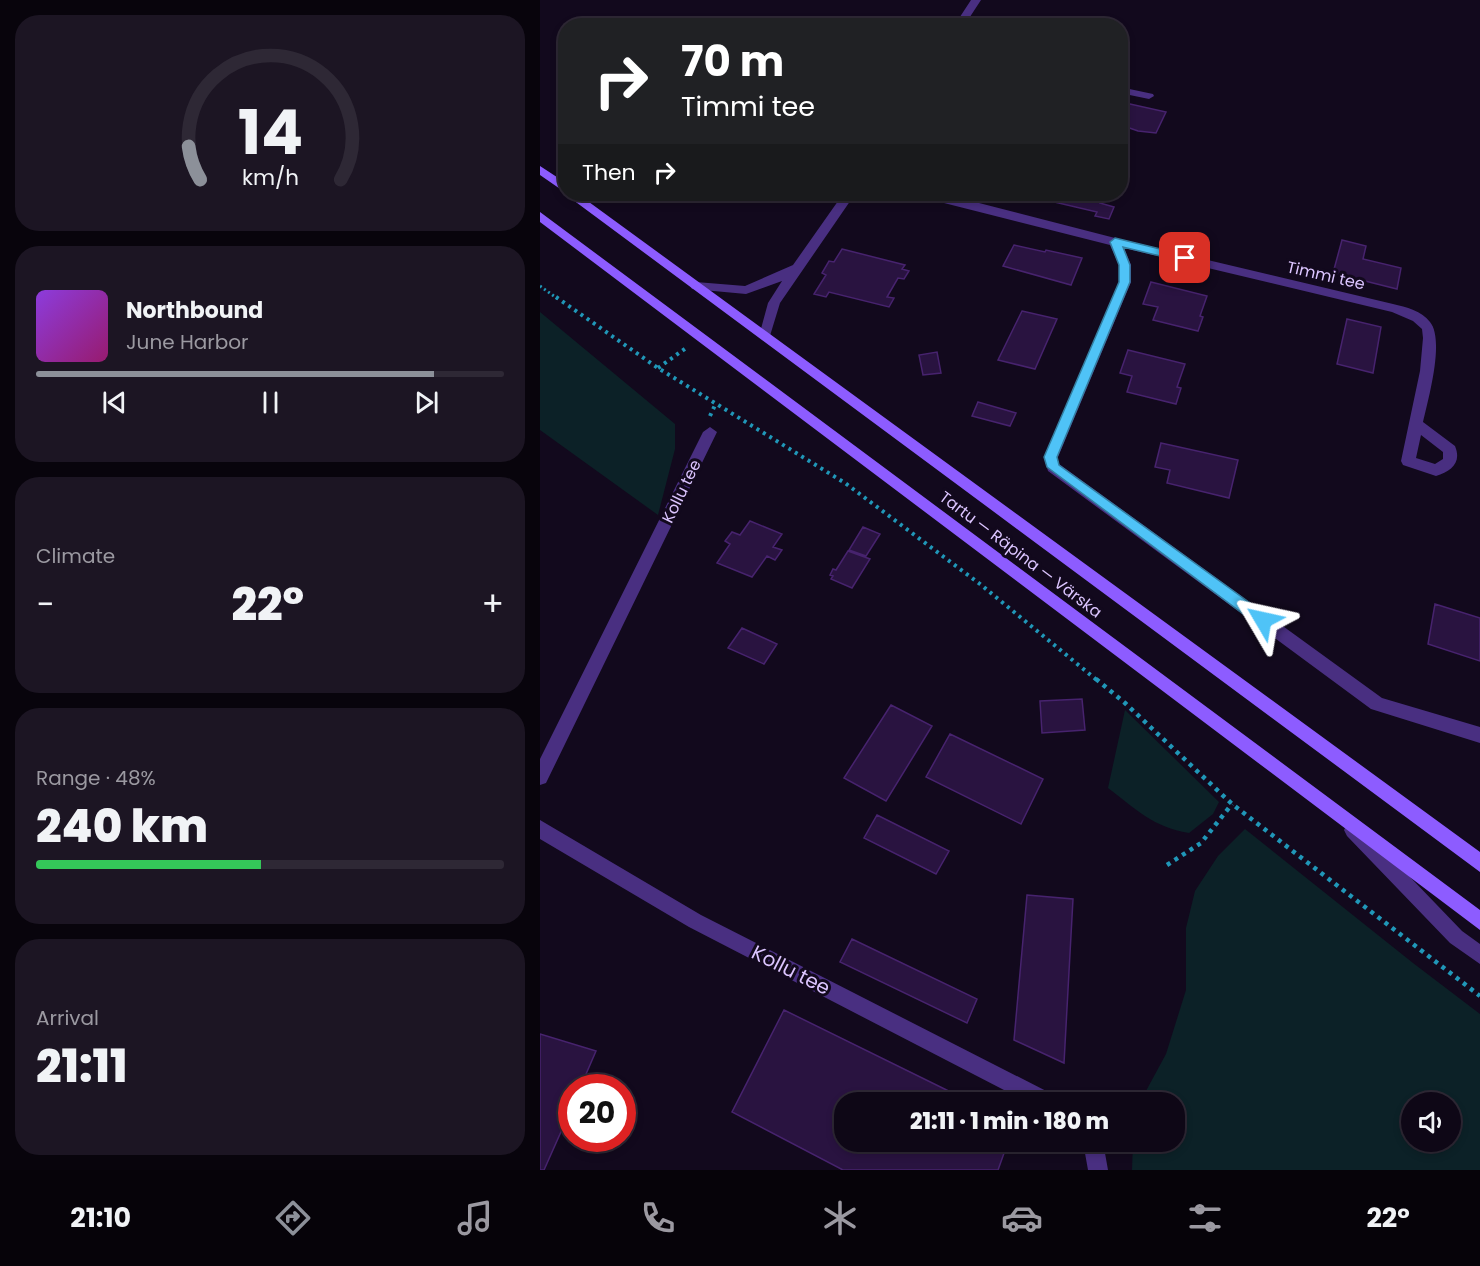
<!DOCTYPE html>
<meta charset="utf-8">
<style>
body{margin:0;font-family:Poppins,sans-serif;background:#1c1523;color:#f1f3f6;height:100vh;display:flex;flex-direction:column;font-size:22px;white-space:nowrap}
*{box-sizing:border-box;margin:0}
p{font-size:20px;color:#9b99a1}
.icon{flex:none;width:33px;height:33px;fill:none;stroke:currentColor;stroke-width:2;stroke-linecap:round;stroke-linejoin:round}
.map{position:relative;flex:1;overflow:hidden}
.sheet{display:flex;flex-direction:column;gap:15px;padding:15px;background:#08040c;width:540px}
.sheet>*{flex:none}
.top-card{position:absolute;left:18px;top:18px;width:570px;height:183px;border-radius:24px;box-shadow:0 3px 9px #0003,0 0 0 2px #2e2835;background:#202124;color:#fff;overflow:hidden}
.fabs{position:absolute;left:861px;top:1092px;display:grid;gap:12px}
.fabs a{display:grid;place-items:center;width:60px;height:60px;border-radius:50%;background:#0e0716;box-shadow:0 3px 9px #0003,0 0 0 2px #2e2835;font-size:30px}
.speed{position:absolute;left:18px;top:1074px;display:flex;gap:12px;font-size:30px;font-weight:700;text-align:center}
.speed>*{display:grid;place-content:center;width:78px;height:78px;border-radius:50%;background:#0e0716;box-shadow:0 3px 9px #0003,0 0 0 2px #2e2835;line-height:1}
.speed .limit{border:9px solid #d22;background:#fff;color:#111}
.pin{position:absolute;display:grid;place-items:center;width:51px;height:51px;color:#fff;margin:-26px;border-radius:12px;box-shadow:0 3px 9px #0006}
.me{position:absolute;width:66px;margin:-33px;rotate:306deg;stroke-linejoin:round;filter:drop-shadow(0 0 4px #0008)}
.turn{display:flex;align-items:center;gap:21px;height:126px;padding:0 24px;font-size:27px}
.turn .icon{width:78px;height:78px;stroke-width:2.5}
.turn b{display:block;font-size:42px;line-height:51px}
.then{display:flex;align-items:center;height:57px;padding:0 24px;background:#0003;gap:12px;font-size:22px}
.big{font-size:45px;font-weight:800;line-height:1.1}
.sheet .tile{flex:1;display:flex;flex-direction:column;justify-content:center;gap:9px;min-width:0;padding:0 21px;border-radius:24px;background:#1c1523}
.sheet .dial{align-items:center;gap:0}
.dial svg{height:156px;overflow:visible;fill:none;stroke:#2e2835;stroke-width:7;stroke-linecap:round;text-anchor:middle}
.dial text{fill:#f1f3f6;stroke:none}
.song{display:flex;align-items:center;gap:18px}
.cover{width:72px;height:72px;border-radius:9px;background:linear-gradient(135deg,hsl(270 70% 55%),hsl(320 70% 35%))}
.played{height:6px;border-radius:3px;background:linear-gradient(90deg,#8c9099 85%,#2e2835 85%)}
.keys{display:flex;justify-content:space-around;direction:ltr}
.heat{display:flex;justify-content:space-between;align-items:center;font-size:33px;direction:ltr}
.charge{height:9px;border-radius:4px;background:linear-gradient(90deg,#34c759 48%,#2e2835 0)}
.trip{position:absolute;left:294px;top:1092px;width:351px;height:60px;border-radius:24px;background:#0e0716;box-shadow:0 3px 9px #0003,0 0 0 2px #2e2835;font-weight:800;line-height:60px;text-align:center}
.tabs{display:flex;height:96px;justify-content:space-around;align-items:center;background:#060309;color:#9b99a1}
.tabs .icon{width:42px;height:42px}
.tabs .current{color:#8c9099}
.tabs b{font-size:27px;color:#f1f3f6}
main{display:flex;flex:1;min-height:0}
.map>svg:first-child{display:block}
.green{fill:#0c2127;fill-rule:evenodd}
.building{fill:#291340;stroke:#47236e;stroke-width:1.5}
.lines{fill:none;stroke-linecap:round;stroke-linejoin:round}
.path-far2{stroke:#2097b8;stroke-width:3;stroke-dasharray:2 3;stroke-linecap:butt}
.path-far1{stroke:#2097b8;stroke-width:4;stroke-dasharray:3 4.5;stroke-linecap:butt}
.path{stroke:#2097b8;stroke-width:4.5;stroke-dasharray:4 5;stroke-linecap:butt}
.lane{fill:#492f81;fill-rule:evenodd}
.street{fill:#492f81;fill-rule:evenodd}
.secondary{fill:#8d5cff;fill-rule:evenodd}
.route{fill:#4fc3f7;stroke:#337fa1;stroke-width:1.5}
.labels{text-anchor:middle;stroke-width:6;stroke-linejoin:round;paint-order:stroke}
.street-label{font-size:16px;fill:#dcc5ff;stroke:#12091d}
.near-street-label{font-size:20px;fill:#dcc5ff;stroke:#12091d}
</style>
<main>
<section class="sheet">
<div class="tile dial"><svg viewBox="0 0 100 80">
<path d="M14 69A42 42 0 1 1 86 69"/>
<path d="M14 69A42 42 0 0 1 8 52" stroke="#8c9099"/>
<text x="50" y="56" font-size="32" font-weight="700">14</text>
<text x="50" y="72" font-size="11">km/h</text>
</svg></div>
<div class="tile">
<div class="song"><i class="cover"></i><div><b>Northbound</b><p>June Harbor</p></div></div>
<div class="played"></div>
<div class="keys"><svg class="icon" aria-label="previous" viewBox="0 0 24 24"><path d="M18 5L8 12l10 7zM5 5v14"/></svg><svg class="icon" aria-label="pause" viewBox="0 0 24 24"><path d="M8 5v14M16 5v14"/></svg><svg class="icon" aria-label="next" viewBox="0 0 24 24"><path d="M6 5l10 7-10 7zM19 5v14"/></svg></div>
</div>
<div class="tile"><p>Climate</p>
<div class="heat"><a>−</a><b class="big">22°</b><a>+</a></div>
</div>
<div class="tile"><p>Range · 48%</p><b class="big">240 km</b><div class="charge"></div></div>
<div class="tile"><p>Arrival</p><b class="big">21:11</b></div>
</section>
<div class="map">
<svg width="940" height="1170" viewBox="0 0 940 1170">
<rect width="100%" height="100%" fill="#12091d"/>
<path class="green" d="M0,312L135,424V449L118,515L0,430Z
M585,710L679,802L673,814L649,833C613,827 597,810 568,788Z
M705,829L873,963L940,1014V1170H592L593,1142H634V1102H600L626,1054L646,990V928L655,891L678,856ZM910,1102V1142H872V1102Z"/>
<path class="building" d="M581,102L626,112L616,133L598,131L581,125L586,116L580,115Z
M514,194H564L560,203L574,207L569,219L555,216L557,212L510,201Z
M802,240L826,246L823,259L861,268L857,289L793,273Z
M474,245L505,252L506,250L542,258L531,285L463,266Z
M302,249L365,265L362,269L369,271L364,279L358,278L347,297L354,298L349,307L289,292L286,297L274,294L286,275L282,273L289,261L294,262Z
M611,282L667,296L660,316L663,317L658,331L613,320L618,307L603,304Z
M482,311L517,319L495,369L458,360Z
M807,319L841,327L833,373L797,364Z
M588,350L645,364L637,387L641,388L636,404L587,392L592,376L580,373Z
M397,352L401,373L383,375L379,355Z
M438,402L476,413L470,426L432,416Z
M621,443L698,460L689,498L627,483L630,470L615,467Z
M210,521L242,534L233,547L242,550L235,560L227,556L212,577L177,563L190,544L185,541L192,532L200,535Z
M323,527L340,534L326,556L309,550Z
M308,551L330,559L312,588L291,579L293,576L290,575L293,569L296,570Z
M895,604L940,618V661L888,644Z
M202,628L237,644L224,664L188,648Z
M542,699L545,730L502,733L500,701Z
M351,705L392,726L346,801L304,778Z
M410,734L503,779L481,824L386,777Z
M337,815L409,851L396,874L324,838Z
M487,895L533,899L524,1063L474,1040Z
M312,939L437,999L427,1023L300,962Z
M244,1010L431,1102H304V1142H468L458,1170H303L192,1112Z
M0,1034L56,1051L40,1088H32V1107L4,1170H0Z"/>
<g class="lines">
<path class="path-far2" d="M0,286L18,299"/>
<path class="path-far1" d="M16,297L118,368L305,483L440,584L558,681
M118,368L146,348
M170,416L176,403"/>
<path class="path" d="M556,679L585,703L692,804L940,996
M627,865L661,843L692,804"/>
<path class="lane" d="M580,87L613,94L614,96L609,99L580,93Z
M511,451L516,453L519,464L842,698L940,727V743L831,709L508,471L504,457Z
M813,821L819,824L922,931L940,944V964L910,943L807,836L804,830L807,824Z"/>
<path class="street" d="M431,0H441L424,26H414Z
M303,194H315L240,303L229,339L225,341L219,336L228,303L242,281L206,294L152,289L150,286L156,282L205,286L253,265Z
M390,194H404L575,238L853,304C866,307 882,311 890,322C905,340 888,400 883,422L915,446C922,463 911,471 896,476L863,465L861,461L880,371L883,338L882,329L873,321L852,312L584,248L591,265V282L518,457L511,463L506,461L504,457L579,282V265L570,245L404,203ZM881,435L903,452V459L895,464L876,458Z
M170,427L177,432L6,783L0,785V759L163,432Z
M0,820L161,915L514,1095L517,1102H487L149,927L0,839Z
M543,1142H563L568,1170H548Z"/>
<path class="secondary" d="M0,166L26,183V193L0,175Z
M25,194H38L940,852V872Z
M0,212L940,910V930L0,222Z"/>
</g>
<path class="route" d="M575,238L645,255L650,258L645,262L583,247L590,265V282L517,457L519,465L728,616L730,620L728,625L723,626L718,625L507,467L504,457L579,282V265L570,242Z"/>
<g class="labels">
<g class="street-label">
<text transform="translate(786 275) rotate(13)" y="6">Timmi tee</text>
<text transform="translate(141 491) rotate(-64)" y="6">Kollu tee</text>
<text transform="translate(481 554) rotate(37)" y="6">Tartu — Räpina — Värska</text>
</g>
<g class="near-street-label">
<text transform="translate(251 970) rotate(27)" y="7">Kollu tee</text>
</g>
</g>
</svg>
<div class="fabs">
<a><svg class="icon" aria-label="sound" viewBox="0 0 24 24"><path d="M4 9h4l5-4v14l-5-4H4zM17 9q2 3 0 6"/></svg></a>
</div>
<div class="speed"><div class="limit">20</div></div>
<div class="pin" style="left:645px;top:258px;background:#d93025"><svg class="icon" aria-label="arrive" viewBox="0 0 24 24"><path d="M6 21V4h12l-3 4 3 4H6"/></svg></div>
<svg class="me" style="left:723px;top:620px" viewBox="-20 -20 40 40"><path d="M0-17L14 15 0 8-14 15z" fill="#4fc3f7" stroke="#fff" stroke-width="4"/></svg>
<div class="trip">21:11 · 1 min · 180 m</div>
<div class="top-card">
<div class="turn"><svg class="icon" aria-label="right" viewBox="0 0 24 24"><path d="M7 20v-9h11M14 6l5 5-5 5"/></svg><div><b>70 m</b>Timmi tee</div></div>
<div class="then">Then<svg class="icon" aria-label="right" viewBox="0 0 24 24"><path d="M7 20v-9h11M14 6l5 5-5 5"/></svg></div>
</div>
</div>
</main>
<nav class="tabs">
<b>21:10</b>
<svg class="icon current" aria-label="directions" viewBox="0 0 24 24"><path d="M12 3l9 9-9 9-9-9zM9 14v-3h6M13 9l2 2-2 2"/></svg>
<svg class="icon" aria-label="music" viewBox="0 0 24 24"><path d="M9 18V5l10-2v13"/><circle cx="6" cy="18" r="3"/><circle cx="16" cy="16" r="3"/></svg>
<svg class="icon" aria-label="phone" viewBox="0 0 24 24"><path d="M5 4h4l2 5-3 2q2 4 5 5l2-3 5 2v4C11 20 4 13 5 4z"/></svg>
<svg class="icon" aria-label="climate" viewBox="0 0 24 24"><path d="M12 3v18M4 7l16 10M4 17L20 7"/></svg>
<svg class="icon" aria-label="car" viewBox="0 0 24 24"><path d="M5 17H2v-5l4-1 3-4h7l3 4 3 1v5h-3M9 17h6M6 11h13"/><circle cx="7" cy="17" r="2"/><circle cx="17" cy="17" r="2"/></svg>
<svg class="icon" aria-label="filters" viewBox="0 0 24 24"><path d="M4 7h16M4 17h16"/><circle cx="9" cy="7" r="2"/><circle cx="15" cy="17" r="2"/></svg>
<b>22°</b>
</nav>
